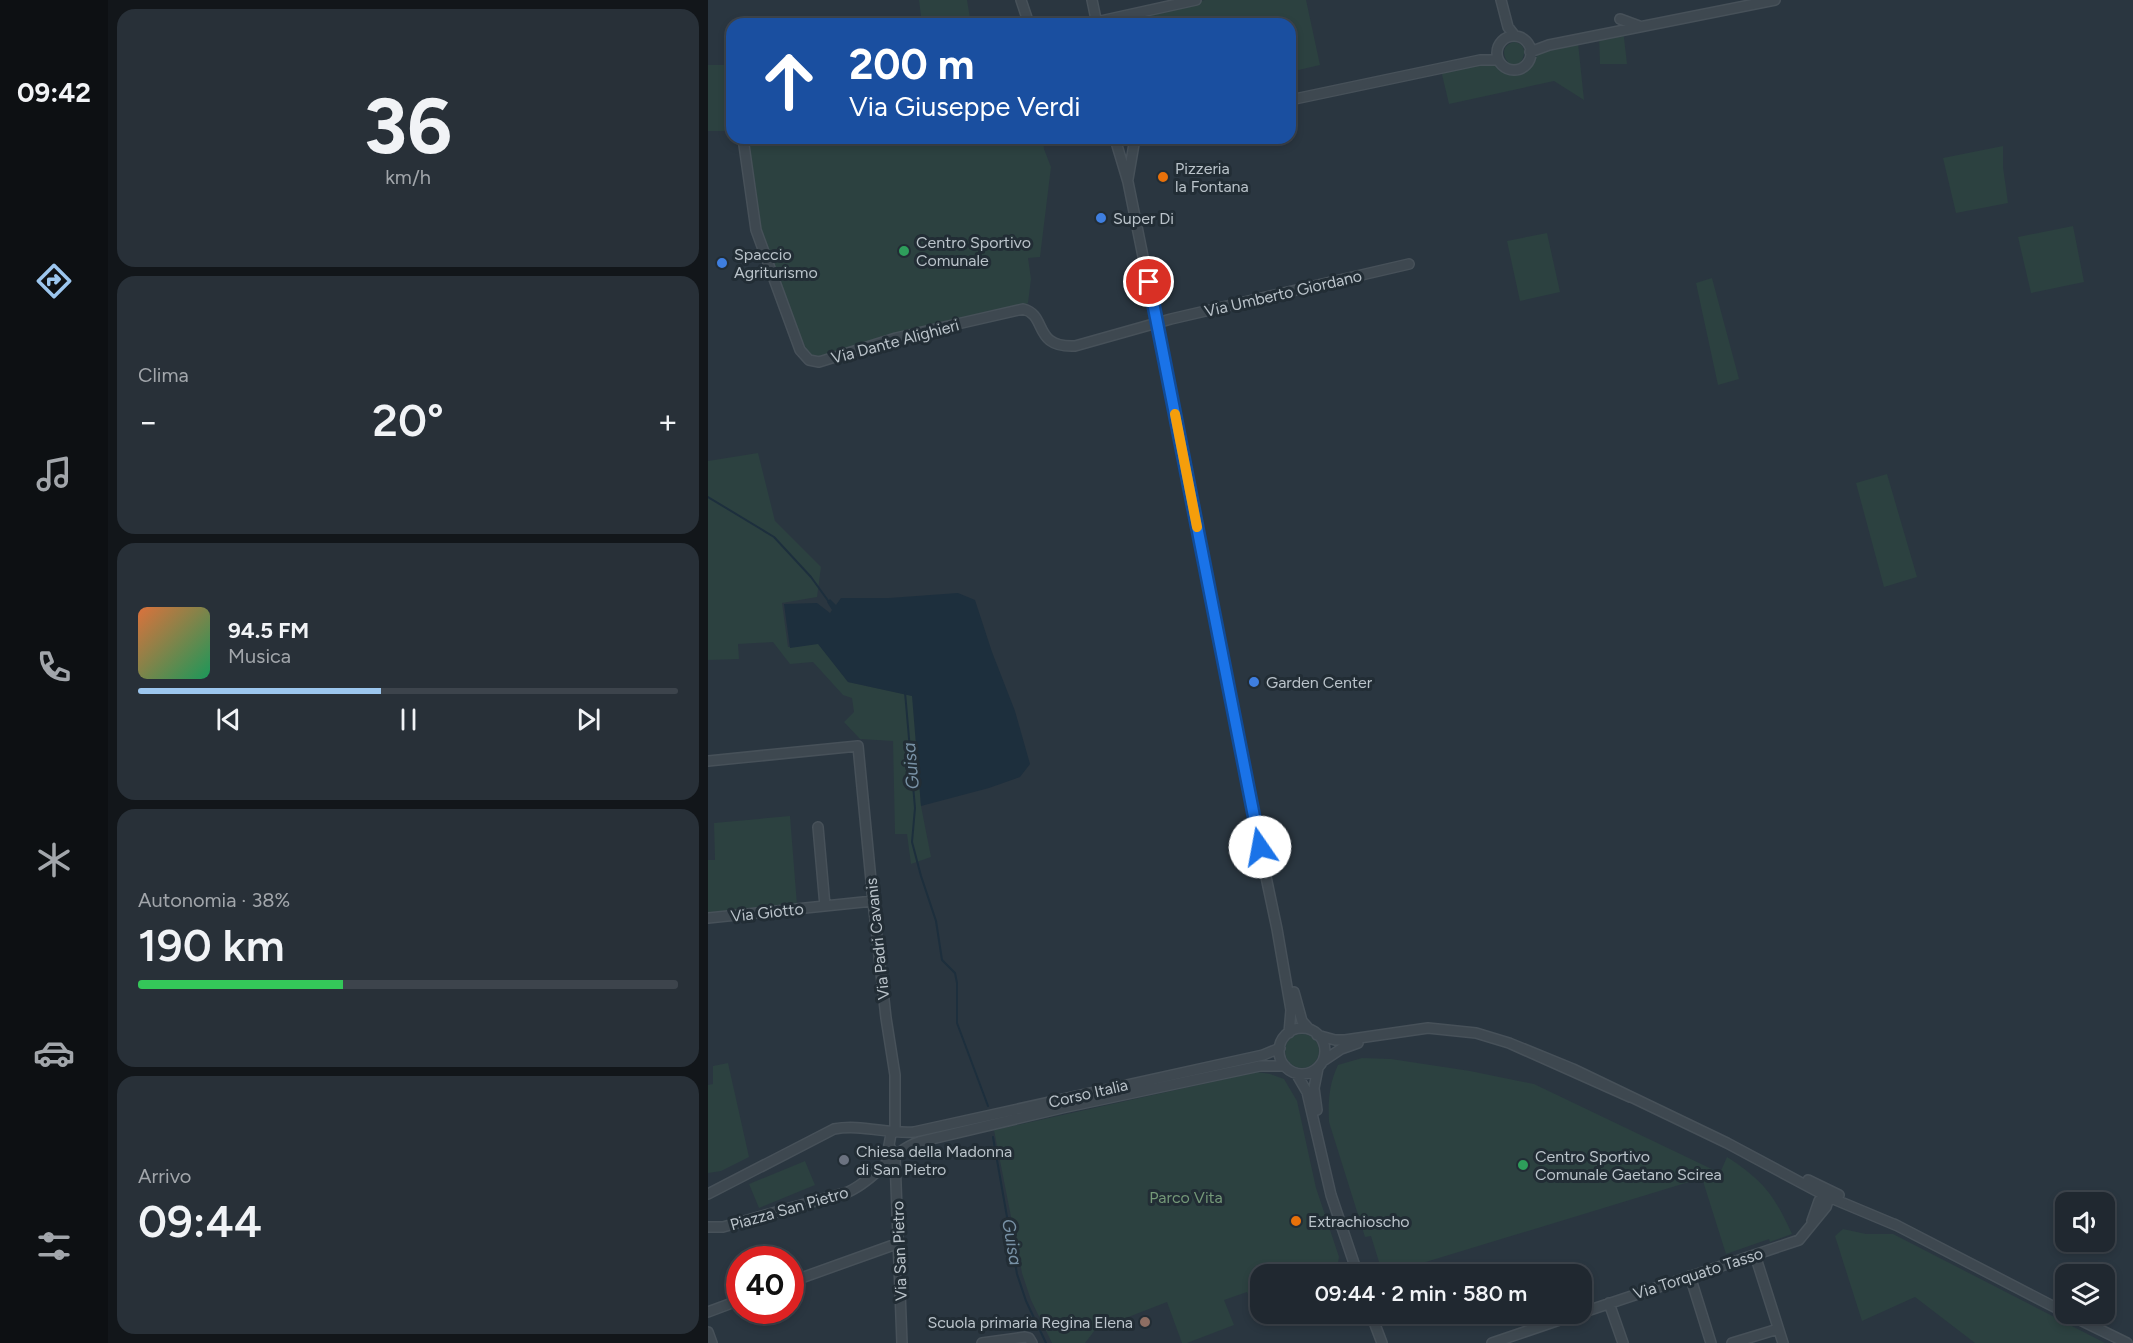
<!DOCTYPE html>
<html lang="it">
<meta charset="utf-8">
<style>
body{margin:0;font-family:Figtree,sans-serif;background:#283038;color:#f1f3f6;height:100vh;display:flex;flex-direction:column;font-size:22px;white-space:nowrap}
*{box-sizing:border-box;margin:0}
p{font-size:20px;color:#a2a6ab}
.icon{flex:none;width:33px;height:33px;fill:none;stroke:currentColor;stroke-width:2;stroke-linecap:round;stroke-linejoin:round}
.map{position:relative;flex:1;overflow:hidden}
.details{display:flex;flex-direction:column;gap:9px;padding:9px;background:#12161a;width:600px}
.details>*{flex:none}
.banner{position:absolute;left:18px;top:18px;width:570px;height:126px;border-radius:18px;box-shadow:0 3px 9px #0003,0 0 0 2px #3d444c;background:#1a4fa0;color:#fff;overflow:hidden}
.tools{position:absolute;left:1347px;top:1192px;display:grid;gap:12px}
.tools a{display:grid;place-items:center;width:60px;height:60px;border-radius:12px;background:#202830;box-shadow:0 3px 9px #0003,0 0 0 2px #3d444c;font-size:30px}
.speed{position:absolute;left:18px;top:1246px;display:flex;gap:12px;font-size:30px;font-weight:700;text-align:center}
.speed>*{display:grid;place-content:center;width:78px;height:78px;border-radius:50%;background:#202830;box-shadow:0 3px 9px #0003,0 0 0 2px #3d444c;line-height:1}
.speed .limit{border:9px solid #d22;background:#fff;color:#111}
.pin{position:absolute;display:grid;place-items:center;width:51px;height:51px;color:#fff;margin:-26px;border:3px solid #fff;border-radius:50%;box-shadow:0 2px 6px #0007}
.me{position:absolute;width:66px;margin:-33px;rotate:348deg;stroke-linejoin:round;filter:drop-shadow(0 0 4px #0008)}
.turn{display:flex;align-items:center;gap:21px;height:126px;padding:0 24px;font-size:27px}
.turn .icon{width:78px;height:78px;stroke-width:2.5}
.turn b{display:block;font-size:42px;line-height:51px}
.big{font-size:45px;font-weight:600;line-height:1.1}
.details .widget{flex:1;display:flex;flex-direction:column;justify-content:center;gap:9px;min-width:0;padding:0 21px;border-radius:18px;background:#283038}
.details .dial{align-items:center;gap:0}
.dial b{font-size:78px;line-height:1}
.song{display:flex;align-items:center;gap:18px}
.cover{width:72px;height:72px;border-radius:9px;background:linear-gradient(135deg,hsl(20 70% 55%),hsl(150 70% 35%))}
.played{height:6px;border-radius:3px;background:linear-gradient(90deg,#9cc6ee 45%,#3d444c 45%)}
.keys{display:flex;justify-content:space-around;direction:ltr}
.heat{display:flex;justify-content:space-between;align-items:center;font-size:33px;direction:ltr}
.charge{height:9px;border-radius:4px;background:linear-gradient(90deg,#34c759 38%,#3d444c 0)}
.trip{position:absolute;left:542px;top:1264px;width:342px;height:60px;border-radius:18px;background:#202830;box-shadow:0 3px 9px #0003,0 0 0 2px #3d444c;font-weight:600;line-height:60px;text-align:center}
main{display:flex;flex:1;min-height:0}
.tab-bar{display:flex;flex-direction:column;width:108px;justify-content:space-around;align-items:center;background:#0d1013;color:#a2a6ab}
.tab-bar .icon{width:42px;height:42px}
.tab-bar .selected{color:#9cc6ee}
.tab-bar b{font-size:27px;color:#f1f3f6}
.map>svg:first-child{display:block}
.green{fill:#2c4140}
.water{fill:#1d2f3d}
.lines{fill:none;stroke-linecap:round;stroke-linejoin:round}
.stream{stroke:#1d2f3d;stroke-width:2}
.minor-casing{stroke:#475159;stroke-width:12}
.minor{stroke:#3e4850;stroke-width:9}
.route-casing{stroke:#114b97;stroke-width:15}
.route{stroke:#1a73e8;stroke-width:10}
.slow{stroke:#f59e0b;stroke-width:10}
.food-dot{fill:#e8710a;stroke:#222d35;stroke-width:2}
.shop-dot{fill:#3f7fe0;stroke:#222d35;stroke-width:2}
.leisure-dot{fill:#2e9e5b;stroke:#222d35;stroke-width:2}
.worship-dot{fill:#6b7280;stroke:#222d35;stroke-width:2}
.education-dot{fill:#8d6e63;stroke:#222d35;stroke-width:2}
.labels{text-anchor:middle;stroke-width:6;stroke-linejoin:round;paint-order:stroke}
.poi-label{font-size:16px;fill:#bac3ca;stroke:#222d35;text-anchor:start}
.street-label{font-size:16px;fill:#bac3ca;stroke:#222d35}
.park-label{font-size:16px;fill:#749878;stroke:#222d35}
.water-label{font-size:18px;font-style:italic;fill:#7891a5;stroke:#222d35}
</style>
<main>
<nav class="tab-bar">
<b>09:42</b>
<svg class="icon selected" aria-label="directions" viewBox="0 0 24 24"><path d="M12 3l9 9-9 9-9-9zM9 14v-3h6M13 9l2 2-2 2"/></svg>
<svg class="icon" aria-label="music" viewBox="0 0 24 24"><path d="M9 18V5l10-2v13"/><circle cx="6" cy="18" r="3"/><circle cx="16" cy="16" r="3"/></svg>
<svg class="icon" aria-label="phone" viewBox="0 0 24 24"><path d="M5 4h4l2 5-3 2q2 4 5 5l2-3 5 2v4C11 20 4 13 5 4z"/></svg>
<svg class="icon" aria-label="climate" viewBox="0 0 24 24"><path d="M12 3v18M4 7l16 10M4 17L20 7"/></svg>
<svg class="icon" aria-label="car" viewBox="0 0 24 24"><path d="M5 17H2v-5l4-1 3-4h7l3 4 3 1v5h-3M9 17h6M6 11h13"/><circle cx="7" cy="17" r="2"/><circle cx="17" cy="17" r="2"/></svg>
<svg class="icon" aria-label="filters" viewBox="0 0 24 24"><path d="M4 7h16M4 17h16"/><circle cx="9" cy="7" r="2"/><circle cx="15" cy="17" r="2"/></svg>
</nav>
<section class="details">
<div class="widget dial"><b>36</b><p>km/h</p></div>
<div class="widget"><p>Clima</p>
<div class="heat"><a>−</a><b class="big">20°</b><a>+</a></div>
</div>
<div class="widget">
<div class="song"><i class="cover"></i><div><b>94.5 FM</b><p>Musica</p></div></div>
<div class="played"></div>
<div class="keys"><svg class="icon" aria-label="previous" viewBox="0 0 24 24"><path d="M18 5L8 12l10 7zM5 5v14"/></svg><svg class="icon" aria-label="pause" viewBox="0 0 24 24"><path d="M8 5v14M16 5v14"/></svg><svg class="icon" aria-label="next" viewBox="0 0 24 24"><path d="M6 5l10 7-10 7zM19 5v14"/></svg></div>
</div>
<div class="widget"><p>Autonomia · 38%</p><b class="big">190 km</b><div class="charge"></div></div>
<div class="widget"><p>Arrivo</p><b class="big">09:44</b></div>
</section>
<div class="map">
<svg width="1425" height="1343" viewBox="0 0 1425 1343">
<rect width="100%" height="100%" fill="#2a3640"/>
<path class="green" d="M211,0H259L263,24H214Z
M497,0H598L612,65L582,72V24H405L404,21Z
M915,29L919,64H892L891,33Z
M806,42C818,44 818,53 813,62L824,61L834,51L870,43L876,100L846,81L741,104L732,66L800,62C794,55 794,45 806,42Z
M0,65H19L24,78V131H0Z
M54,138H335L336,149L343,167L332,257L320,258L323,279L320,303L315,307L113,359L102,357L96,347L56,244L37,140Z
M1295,146V167L1300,203L1248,213L1235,158Z
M1365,226L1376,282L1323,293L1310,237Z
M839,233L852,292L812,301L799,241Z
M1004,278L1031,379L1010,385L988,283Z
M50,453L67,521L113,567L109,597L74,603L80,647L110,643L140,682L205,696L213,806L223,857L203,864L199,834H187L185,741L152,739L136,722L146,712L144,698L135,695L105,662L82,664L65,642L30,644L31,659L0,660V461Z
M1179,474L1209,577L1176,587L1148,483Z
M82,816L89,905L0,914V860H7L6,823Z
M577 1051a17 17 0 1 1 34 0a17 17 0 1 1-34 0Z
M654,1058L683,1059L762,1071L826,1084L1012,1173L1019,1157C1056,1181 1066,1195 1084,1234L1062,1242L1061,1239L1018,1254L994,1178L675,1275L663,1236L657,1237L621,1122C620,1101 621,1084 630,1065Z
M20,1063L41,1157L13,1171L0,1173V1085L5,1084V1066Z
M549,1072L562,1074L576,1079L589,1101L608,1188L631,1257L628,1275H552V1313L548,1314L539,1292L516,1300L526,1325L479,1343H474L459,1302L387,1330L377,1343H344L323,1300L314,1273L286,1130Z
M97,1161L107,1185L51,1208L41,1184Z
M1135,1229L1158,1234H1185L1397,1343H1267L1207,1297L1154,1321L1127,1236Z"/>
<path class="water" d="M250,593L267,600L284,652L307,711L322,764L312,777L281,788L213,806L204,696L140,682L110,644L82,648L76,604L109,603L122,613L124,610L119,602L122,599L128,605L133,598H181Z"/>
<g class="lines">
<path class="stream" d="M0,497L66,537L103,577L121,602
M197,692L207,808L204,842L213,876L228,921L234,960L247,973L249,983V1023L280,1106
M285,1137L309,1274L318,1301L338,1343"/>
<g class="minor-casing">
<path id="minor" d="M313,0L321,24
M384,0L389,24
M793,0L800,27L807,36
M912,19L931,26
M388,22L488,0
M789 53a17 17 0 1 1 34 0a17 17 0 1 1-34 0Z
M822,52L841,45L1067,0
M582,100L772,60H790
M35,138L48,230L92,350L101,360L111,362L188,338L315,309C340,315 324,348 367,346L463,319L701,264
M408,142L420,182L515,654L543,806L569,929L583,1010L581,1033
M420,179L426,144
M0,761L150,746L165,901L178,1018L187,1075V1132
M110,827L117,906
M0,918L165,901
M586,992L594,1021L601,1029
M571 1051a23 23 0 1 1 46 0a23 23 0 1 1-46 0Z
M609,1035L627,1040H637L720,1028L768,1033L801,1043
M615,1061L633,1049L650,1043
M588,1073L599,1092L602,1105L623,1195L650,1275
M922,1097L801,1043L865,1069L1019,1143L1116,1195L1190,1226
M609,1110L606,1088L610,1068
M187,1132L183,1134L181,1145L187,1158L194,1343
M1100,1180L1131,1195
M0,1194L126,1129C153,1124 179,1134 206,1132L555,1055L572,1048
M1104,1221L1111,1201L1120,1192
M1186,1224L1358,1313
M0,1227H15L140,1192C167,1180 185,1150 211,1142L354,1108L552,1066H577
M1047,1255L1075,1343
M982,1276L1003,1343
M82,1282L191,1243
M901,1303L915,1343
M0,1312L32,1300
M873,1313L1091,1240L1118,1207L1123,1192
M663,1314L674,1343
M1360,1314L1419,1343
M0,1332L4,1343
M274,1343L317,1337L321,1338L324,1343
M784,1343L869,1314
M1024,1343L1070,1329"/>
</g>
<use href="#minor" class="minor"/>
</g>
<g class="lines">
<g class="route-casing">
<path id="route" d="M441,282L552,847"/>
</g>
<use href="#route" class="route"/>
<path class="slow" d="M467,414L489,527"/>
</g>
<g class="food-dot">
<circle cx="455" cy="177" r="6"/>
<circle cx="588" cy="1221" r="6"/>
</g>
<g class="shop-dot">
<circle cx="393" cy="218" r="6"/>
<circle cx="14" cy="263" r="6"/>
<circle cx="546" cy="682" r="6"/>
</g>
<g class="leisure-dot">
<circle cx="196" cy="251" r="6"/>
<circle cx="815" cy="1165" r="6"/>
</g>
<circle class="worship-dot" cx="136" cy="1160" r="6"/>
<circle class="education-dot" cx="437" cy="1322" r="6"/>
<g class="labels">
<g class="poi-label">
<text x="467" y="174">Pizzeria<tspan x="467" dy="18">la Fontana</tspan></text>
<text x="405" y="224">Super Di</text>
<text x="208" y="248">Centro Sportivo<tspan x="208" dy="18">Comunale</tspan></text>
<text x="26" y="260">Spaccio<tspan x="26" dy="18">Agriturismo</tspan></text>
<text x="558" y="688">Garden Center</text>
<text x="148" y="1157">Chiesa della Madonna<tspan x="148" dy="18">di San Pietro</tspan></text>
<text x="827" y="1162">Centro Sportivo<tspan x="827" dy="18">Comunale Gaetano Scirea</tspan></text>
<text x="600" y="1227">Extrachioscho</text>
<text x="425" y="1328" text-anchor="end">Scuola primaria Regina Elena</text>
</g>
<g class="street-label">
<text transform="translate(575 293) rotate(-13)" y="6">Via Umberto Giordano</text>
<text transform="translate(187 341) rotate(-15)" y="6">Via Dante Alighieri</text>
<text transform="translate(59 912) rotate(-6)" y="6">Via Giotto</text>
<text transform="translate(169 939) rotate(-96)" y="6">Via Padri Cavanis</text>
<text transform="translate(380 1093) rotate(-13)" y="6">Corso Italia</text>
<text transform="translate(81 1208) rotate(-16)" y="6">Piazza San Pietro</text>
<text transform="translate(191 1251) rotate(-92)" y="6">Via San Pietro</text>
<text transform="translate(990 1273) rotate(-18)" y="6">Via Torquato Tasso</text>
</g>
<g class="park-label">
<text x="478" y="1203">Parco Vita</text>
</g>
<g class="water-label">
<text transform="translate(203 766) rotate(-95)" y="6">Guisa</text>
<text transform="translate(304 1242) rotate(80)" y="6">Guisa</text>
</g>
</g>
</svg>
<div class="tools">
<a><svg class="icon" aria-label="sound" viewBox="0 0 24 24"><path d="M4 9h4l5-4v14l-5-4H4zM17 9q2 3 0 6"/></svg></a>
<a><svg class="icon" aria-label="layers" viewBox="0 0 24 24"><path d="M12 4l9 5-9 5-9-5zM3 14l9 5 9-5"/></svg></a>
</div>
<div class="speed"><div class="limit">40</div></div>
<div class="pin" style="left:441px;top:282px;background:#d93025"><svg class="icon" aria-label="arrive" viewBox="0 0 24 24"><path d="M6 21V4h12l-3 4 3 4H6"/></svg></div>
<svg class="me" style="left:552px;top:847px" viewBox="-20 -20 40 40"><circle r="19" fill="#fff"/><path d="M0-13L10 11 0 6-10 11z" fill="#1a73e8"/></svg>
<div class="trip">09:44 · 2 min · 580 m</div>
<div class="banner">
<div class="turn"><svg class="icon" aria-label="ahead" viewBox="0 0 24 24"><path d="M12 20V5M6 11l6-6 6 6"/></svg><div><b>200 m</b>Via Giuseppe Verdi</div></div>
</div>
</div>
</main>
